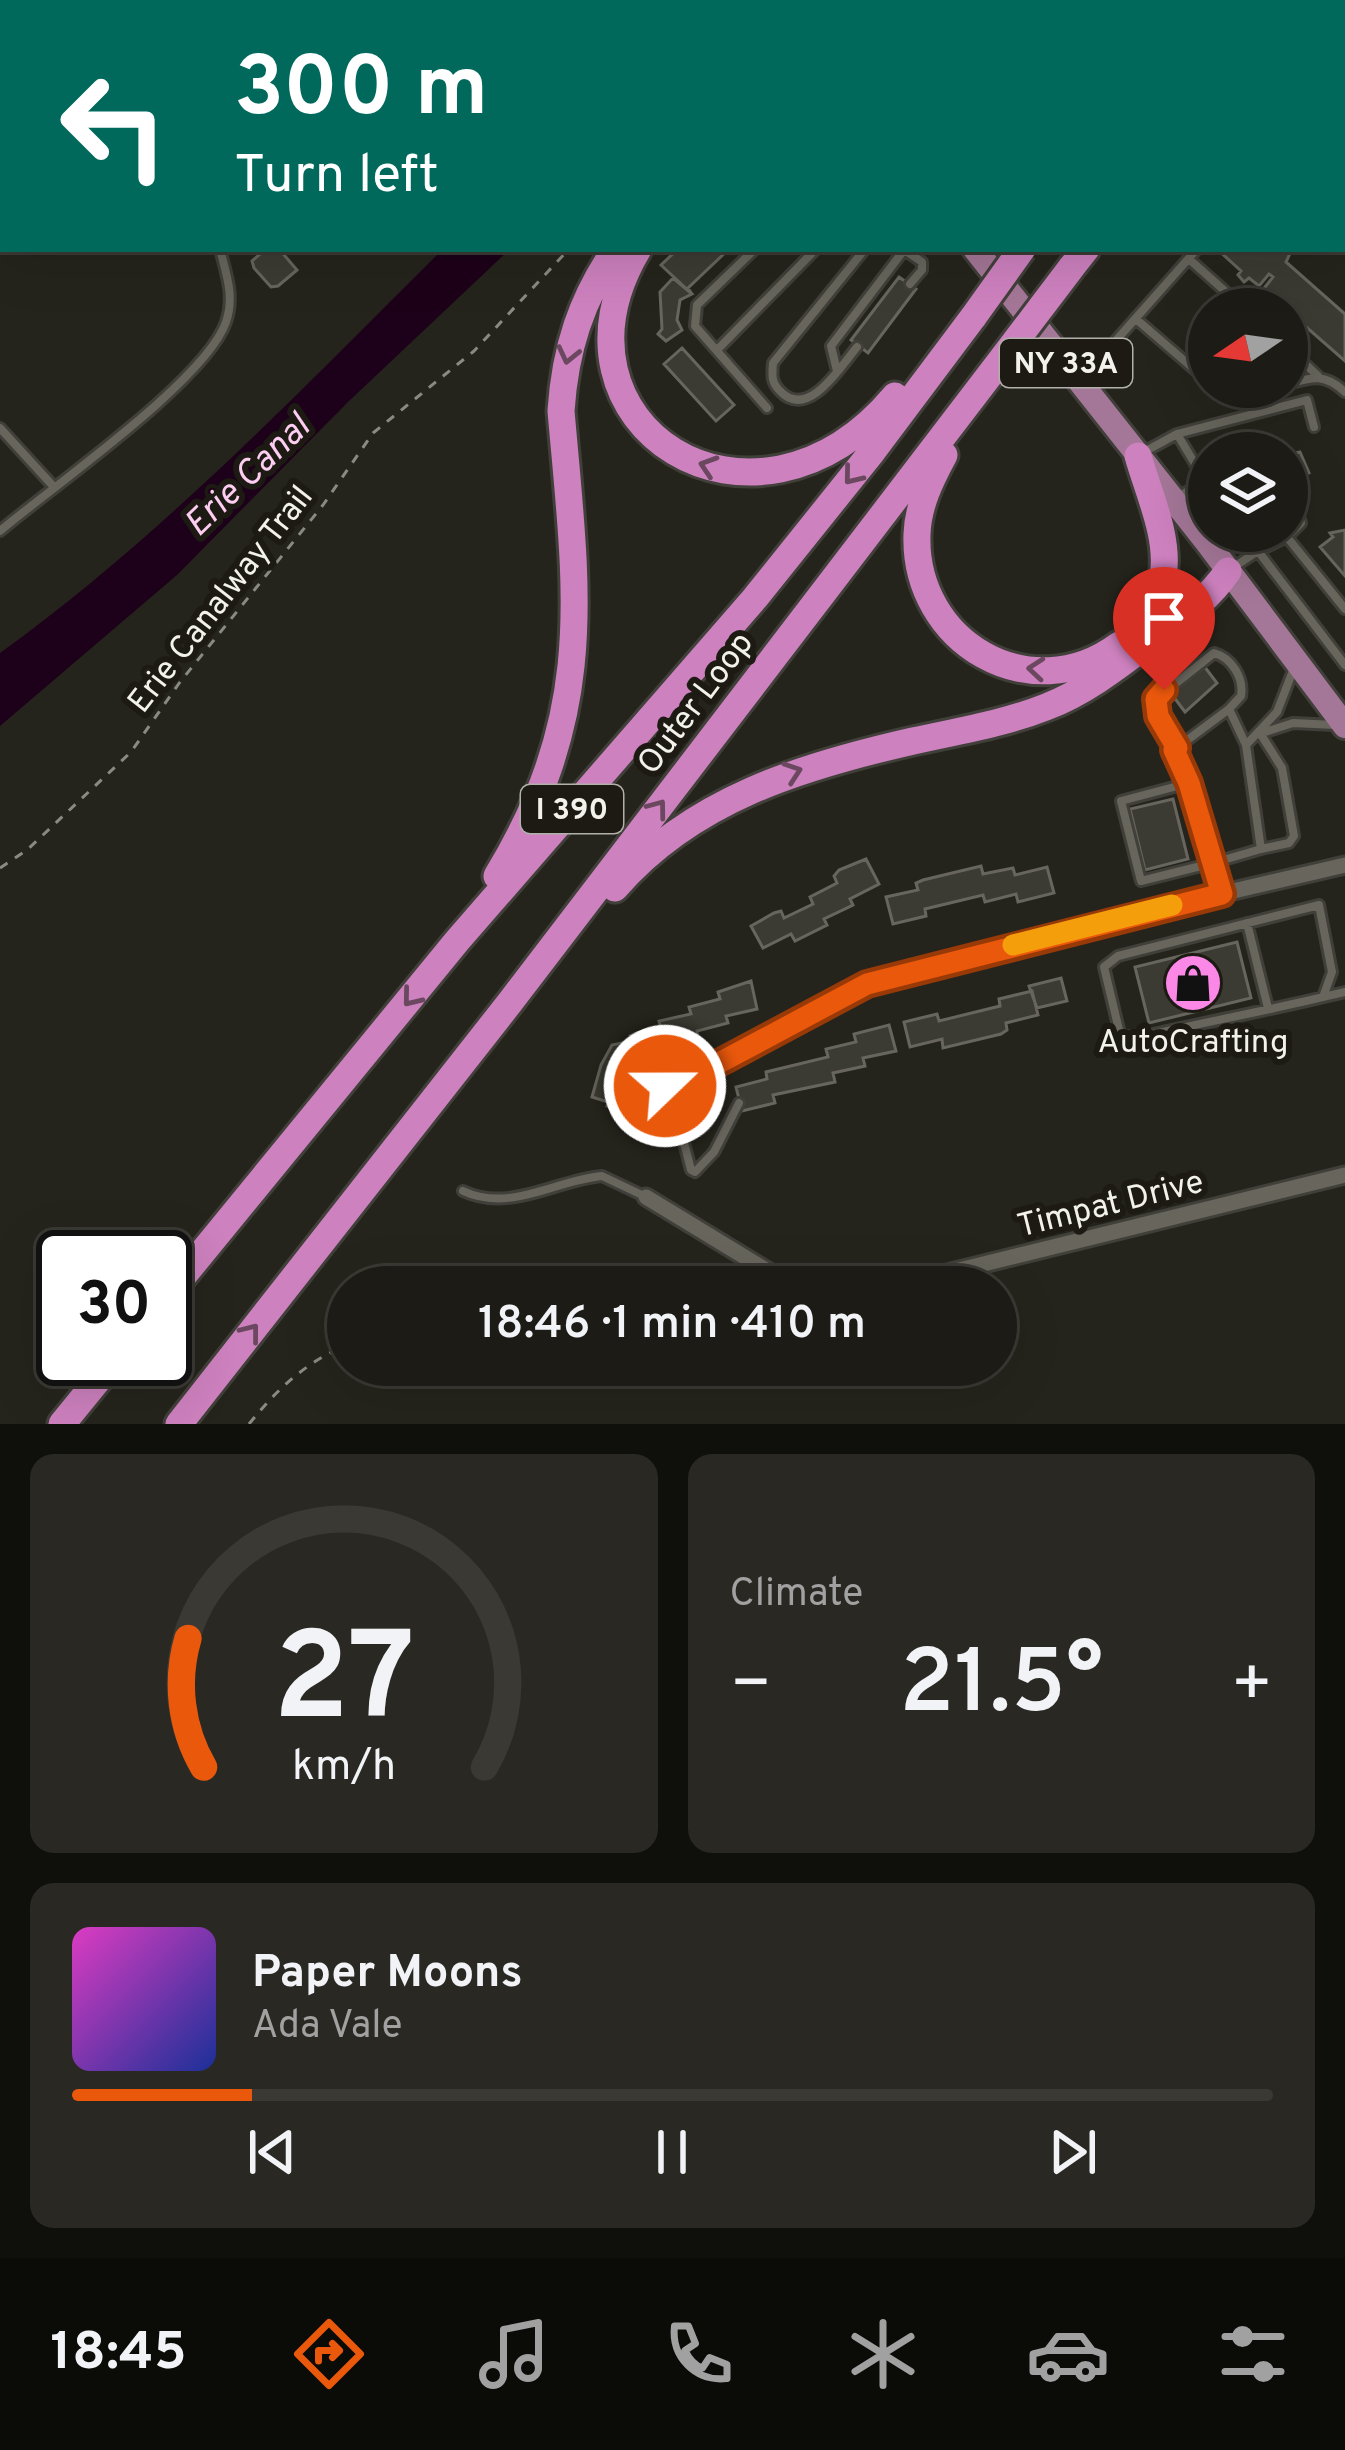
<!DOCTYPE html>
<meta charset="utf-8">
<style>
body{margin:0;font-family:Overpass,sans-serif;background:#292822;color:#f1f3f6;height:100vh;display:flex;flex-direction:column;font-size:45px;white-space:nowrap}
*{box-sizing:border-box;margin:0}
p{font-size:39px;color:#a0a1a0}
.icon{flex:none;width:66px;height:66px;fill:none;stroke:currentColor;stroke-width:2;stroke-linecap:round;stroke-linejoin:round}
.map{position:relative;height:1424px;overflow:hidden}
.details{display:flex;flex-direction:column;gap:30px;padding:30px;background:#0f0f0c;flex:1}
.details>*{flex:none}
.hud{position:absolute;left:0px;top:0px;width:1347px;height:252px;box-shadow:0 12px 48px #0002,0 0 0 3px #3a3934;background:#00695c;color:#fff;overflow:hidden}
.needle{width:78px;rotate:257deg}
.tools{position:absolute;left:1188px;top:288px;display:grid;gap:24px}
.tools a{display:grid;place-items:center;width:120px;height:120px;border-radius:50%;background:#1c1b15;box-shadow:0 12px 48px #0002,0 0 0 3px #3a3934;font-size:60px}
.speed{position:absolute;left:36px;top:1230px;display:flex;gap:24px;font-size:60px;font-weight:700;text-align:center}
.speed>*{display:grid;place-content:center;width:156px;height:156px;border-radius:50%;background:#1c1b15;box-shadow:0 12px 48px #0002,0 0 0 3px #3a3934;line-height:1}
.speed .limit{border:6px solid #111;border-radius:18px;background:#fff;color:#111}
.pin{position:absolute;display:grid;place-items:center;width:102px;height:102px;color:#fff;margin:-123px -51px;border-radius:50% 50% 50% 0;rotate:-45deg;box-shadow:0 0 12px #0007}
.pin .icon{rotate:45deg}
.me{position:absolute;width:132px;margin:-66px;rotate:68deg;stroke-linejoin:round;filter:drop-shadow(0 0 9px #0008)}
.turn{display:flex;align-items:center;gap:42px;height:252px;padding:0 36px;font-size:54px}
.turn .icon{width:156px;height:156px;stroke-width:2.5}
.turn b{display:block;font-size:84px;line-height:102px}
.big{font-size:90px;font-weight:600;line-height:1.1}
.details .tile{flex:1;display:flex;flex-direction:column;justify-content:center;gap:18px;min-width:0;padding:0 42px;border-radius:24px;background:#292822}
.details .dial{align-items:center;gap:0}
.dial svg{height:312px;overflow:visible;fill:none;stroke:#3a3934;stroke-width:7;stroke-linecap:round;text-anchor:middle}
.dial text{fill:#f1f3f6;stroke:none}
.song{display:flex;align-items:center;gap:36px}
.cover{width:144px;height:144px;border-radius:18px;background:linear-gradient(135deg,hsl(310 70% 55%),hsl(230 70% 35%))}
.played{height:12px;border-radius:6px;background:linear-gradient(90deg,#ea580c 15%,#3a3934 15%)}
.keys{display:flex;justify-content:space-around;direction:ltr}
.heat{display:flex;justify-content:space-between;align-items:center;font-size:66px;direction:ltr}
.details .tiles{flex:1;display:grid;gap:30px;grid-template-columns:1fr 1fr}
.tile:last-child{grid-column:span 2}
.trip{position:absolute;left:327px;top:1266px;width:690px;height:120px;border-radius:60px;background:#1c1b15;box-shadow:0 12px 48px #0002,0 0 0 3px #3a3934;font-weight:600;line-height:120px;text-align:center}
.dock{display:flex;height:192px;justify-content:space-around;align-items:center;background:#0b0b08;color:#a0a1a0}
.dock .icon{width:84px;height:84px}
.dock .selected{color:#ea580c}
.dock b{font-size:54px;color:#f1f3f6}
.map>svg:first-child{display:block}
.water{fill:#1d0019}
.building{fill:#3c3b33;stroke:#67655d;stroke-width:3}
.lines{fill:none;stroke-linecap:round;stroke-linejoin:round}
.lane-casing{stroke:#403f39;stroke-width:14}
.street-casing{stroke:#403f39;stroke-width:21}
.secondary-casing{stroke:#403f39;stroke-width:27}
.primary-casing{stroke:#403f39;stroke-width:30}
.highway-casing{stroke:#403f39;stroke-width:33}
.path{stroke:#8a8983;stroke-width:3;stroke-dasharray:9 9;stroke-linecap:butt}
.lane{stroke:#67655c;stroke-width:8}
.street{stroke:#67655c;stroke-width:15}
.secondary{stroke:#67655c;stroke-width:21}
.primary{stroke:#a47697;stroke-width:24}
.highway{stroke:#cd81be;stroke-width:27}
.rail{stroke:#c6c5bf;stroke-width:4.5;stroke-dasharray:24 12;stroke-linecap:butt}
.highway-bridge-casing{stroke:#403f39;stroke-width:33;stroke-linecap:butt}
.highway-bridge{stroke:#cd81be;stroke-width:27}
.oneway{stroke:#6c4860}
.route-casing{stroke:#983908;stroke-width:30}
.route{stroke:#ea580c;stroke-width:21}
.slow{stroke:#f59e0b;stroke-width:21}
.labels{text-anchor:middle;stroke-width:12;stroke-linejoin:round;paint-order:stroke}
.shield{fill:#1c1a13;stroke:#b2b0ab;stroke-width:3}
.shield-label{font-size:30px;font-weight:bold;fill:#f2f1ec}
.street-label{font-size:33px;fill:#f2f1ec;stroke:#1c1a13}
.poi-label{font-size:33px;fill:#f2f1ec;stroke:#1c1a13}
.water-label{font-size:36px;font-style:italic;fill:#fdcdf2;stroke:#1c1a13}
</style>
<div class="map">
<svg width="1345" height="1424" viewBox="0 0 1345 1424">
<rect width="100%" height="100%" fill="#25241c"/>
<path class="water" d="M443,249H510L348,402L177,575L0,726V653C161,537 302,389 443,249Z"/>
<path class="building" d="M266,249H279L297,270L278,286L271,287L254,268L252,261Z
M678,249H729L688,288L692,294L661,265Z
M1217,249H1292L1286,262L1345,314V361L1280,304L1276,309H1254L1250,306L1273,277L1269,274L1259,286L1249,278L1244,282L1238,275L1241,271Z
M899,277L916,289L868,353L851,340Z
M673,278L692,294L680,300L677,320L682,330L666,341L658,334L662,329L660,292Z
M682,348L734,405L716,421L664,364Z
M1300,452L1309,473L1287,482V455Z
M1345,530V576L1320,547L1333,537L1330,533Z
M1204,666L1217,683L1185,712L1170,692Z
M1173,799L1188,859L1145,870L1130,809Z
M866,859L879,884L850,899L853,905L824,919L827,925L795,941L791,934L763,948L751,926L774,913L781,911L784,918L813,904L810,897L837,883L834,876L839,870Z
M981,866L983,874L1013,868L1015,875L1047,867L1054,893L1018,902L1016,894L985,902L983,895L925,909L926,916L893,924L886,897L918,890L916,883L923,880Z
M1237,942L1251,998L1149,1023L1135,967Z
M1061,978L1067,1001L1037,1008L1029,986Z
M751,981L757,1009L726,1016L728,1023L697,1031L698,1038L667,1045L669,1052L636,1061L634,1055L624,1059L621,1069L625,1070L613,1108L607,1106L608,1102L592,1097L601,1065L612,1045L631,1041L630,1036L637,1033L661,1028L659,1021L691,1014L689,1007L720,999L718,992Z
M1032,991L1038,1015L1006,1023L1007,1030L1001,1034L943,1048L942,1039L910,1047L904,1022L937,1014L939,1021L1000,1006L999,999Z
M889,1025L896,1051L863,1058L865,1066L833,1073L835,1082L773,1095L775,1103L742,1111L736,1087L767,1079L766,1072L828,1057L826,1049L856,1042L854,1034Z"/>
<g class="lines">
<g class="lane-casing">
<path id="lane" d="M514,0L515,3
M956,0L958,3
M0,26L3,31
M1344,222L1345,223
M755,249L697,305L695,326L767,408
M903,249L922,262V270L910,284
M1189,259L1245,309
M1235,299L1257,298
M1136,319L1209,382
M857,347C841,366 808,421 780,391C771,382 772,375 773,363L865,249
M1287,347L1318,376
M718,349L816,249
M837,371L831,346L904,250
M1081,380L1197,249
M1287,384C1313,377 1324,373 1345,392
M1215,387L1231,398L1278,387
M0,428L53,486
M1177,434L1307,400L1314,427
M1144,452L1177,434L1206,482
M1175,498L1206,482L1209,486
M0,531C53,486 206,380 226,322C235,296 226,274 220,249
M1244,531L1258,551L1287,537L1345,609
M1284,531L1287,537L1301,523L1292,492
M1234,567L1258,551L1345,665
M1260,733L1282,768L1294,836L1289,843L1261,849
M1262,733L1293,723L1335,725
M1176,748L1158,716L1156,699L1214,653C1232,658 1244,678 1241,696L1229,709
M1189,783L1121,801L1141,881L1213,863L1189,783L1174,750L1229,709L1246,745
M1221,892L1213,863L1261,849L1246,745L1277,712L1294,668
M1247,923L1268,1008
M1323,997L1332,972L1319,905L1118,956L1104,967L1120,1034L1136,1038C1205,1022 1276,1009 1345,992
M681,1131L691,1170L695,1172L714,1152L739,1103
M463,1191C510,1213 556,1180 602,1176L644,1196"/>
</g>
<g class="street-casing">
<path id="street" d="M657 1105a26 26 0 1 1 52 0a26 26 0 1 1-52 0Z
M697,1083L704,1071L867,984L1074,928L1345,865
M646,1197L794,1287
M890,1287L1345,1175"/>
</g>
<g class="secondary-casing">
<path id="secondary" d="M608,3L611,0
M887,3L890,0
M0,82L3,84"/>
</g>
<g class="primary-casing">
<path id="primary" d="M778,0L780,3
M975,249L1206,541L1345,726"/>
</g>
<g class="highway-casing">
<path id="highway" d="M1212,3L1214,0
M1273,3L1275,0
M638,249C534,424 753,565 895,396
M1071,268L1086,249
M944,455C931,479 918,505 917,534C913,642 1030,711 1119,645
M1138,456C1148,492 1170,538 1163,576C1160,594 1149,612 1140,628
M497,876C597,711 577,593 561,411C565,350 581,299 616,249
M615,888C692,799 803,766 913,741C958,731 1003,724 1046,707C1086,692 1121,664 1154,639C1182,618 1208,600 1228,571
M165,1298L457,941L755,598L872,452L974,316
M62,1424L115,1359
M179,1424L511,1001L1005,355"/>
</g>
<path class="path" d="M842,3L845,0
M0,868L27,850L131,752L180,682L323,505L373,433L474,351L569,249
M249,1424C278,1388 305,1363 348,1344"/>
<use href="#lane" class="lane"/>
<use href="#street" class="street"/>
<use href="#secondary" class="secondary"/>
<use href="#primary" class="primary"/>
<use href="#highway" class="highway"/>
<path class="rail" d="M1139,0L1147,3
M1199,0L1207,3
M1344,52H1345"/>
<g class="highway-bridge-casing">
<path id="highway-bridge" d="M974,316L1022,249
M1005,355L1071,268"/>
</g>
<use href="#highway-bridge" class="highway-bridge"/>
</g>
<defs><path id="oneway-chevron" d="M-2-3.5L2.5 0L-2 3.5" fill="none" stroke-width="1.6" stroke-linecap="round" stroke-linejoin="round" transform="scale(3)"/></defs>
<g class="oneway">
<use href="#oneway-chevron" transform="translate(568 355) rotate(103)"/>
<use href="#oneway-chevron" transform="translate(708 466) rotate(-162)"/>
<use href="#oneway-chevron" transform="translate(852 476) rotate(129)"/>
<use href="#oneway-chevron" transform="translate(1036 669) rotate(-175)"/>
<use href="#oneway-chevron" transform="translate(793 772) rotate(-19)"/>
<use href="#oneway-chevron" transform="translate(658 808) rotate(-53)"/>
<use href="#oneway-chevron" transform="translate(411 998) rotate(129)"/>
<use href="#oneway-chevron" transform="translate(251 1332) rotate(-52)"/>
</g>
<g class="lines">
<g class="route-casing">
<path id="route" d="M665,1086L680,1079L697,1083L704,1071L867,984L1222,894L1189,783L1174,750L1177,748L1158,716L1156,699L1164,690"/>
</g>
<use href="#route" class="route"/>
<path class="slow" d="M1013,945L1172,905"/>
</g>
<defs>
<g id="shop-disc" transform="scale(3)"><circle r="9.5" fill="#fb87e6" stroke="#1c1a13"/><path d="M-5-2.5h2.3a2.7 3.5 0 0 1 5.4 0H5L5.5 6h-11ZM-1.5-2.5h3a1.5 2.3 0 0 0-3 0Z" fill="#111"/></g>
</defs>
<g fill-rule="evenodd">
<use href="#shop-disc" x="1193" y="983"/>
</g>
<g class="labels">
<g class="shield">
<rect x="1000" y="339" width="132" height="48" rx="9"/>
<rect x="521" y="785" width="102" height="48" rx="9"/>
</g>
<g class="shield-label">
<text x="1066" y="373">NY 33A</text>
<text x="572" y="819">I 390</text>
</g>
<g class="street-label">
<text transform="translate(219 598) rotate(-52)" y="12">Erie Canalway Trail</text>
<text transform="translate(694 702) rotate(-53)" y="12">Outer Loop</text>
<text transform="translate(1110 1202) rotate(-14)" y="12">Timpat Drive</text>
</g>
<g class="poi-label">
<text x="1193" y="1052">AutoCrafting</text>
</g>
<g class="water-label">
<text transform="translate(246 474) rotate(-44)" y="13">Erie Canal</text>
</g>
</g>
</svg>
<div class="tools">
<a><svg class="needle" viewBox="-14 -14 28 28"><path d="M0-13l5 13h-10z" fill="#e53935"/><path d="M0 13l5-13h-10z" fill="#a0a1a0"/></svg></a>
<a><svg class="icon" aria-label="layers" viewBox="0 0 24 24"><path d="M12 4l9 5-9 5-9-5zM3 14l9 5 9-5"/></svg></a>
</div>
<div class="speed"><div class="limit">30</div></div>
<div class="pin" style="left:1164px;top:690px;background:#d93025"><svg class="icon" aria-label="arrive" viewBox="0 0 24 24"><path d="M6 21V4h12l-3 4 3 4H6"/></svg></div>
<svg class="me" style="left:665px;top:1086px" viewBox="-20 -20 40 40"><circle r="17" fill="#ea580c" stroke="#fff" stroke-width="3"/><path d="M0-11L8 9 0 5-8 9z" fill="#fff"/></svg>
<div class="trip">18:46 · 1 min · 410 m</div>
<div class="hud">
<div class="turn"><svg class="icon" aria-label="left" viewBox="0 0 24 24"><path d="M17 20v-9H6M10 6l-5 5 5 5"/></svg><div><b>300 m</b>Turn left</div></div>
</div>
</div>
<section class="details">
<div class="tiles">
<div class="tile dial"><svg viewBox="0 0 100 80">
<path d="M14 69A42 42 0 1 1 86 69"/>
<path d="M14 69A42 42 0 0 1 10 36" stroke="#ea580c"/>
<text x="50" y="56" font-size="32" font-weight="700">27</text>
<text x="50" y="72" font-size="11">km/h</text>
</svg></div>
<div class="tile"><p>Climate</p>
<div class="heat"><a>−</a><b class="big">21.5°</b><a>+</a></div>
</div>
<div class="tile">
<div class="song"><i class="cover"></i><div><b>Paper Moons</b><p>Ada Vale</p></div></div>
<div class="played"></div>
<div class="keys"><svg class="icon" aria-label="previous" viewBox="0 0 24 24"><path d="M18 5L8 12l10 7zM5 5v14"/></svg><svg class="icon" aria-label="pause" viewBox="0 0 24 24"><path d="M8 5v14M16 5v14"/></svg><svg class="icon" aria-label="next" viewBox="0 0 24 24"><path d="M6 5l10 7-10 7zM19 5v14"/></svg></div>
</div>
</div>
</section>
<nav class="dock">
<b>18:45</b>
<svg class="icon selected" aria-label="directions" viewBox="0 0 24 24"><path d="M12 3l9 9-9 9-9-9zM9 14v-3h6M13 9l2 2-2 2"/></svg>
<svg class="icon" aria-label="music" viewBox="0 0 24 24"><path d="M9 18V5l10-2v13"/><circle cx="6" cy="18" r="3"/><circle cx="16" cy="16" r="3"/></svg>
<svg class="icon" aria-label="phone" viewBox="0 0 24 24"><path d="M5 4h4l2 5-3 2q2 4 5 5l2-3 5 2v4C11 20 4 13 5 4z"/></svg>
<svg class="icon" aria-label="climate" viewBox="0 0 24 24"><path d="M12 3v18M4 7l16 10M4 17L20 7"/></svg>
<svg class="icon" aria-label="car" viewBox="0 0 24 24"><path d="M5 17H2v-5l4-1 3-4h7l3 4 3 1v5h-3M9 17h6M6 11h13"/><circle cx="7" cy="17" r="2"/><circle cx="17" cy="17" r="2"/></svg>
<svg class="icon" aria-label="filters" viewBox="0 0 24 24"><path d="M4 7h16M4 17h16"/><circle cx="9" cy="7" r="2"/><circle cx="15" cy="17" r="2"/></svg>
</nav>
